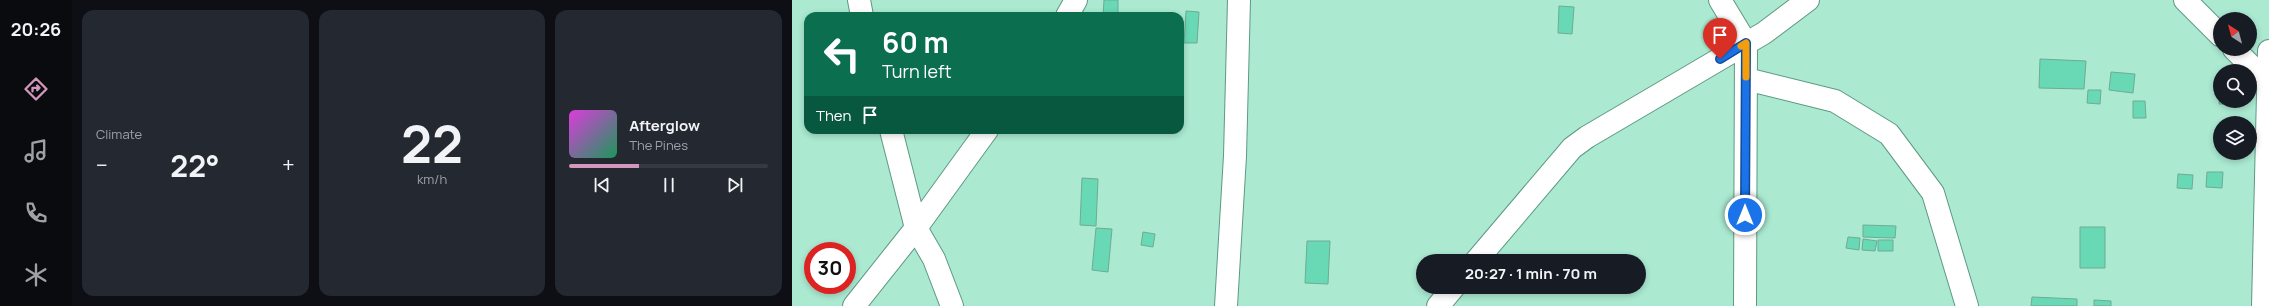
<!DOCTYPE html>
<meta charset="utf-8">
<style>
body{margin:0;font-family:Manrope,sans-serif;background:#242831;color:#f1f3f6;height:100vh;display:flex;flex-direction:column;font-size:15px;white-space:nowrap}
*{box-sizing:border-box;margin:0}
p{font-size:13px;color:#9ea1a6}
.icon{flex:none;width:22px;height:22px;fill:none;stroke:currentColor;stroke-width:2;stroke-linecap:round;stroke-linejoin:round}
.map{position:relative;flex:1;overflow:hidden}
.side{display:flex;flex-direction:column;gap:10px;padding:10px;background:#0d0f14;width:720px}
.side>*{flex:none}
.top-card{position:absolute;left:12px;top:12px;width:380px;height:122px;border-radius:12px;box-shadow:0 2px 6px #0003;background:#0b6e4f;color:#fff;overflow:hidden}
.needle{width:26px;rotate:324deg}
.tools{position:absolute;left:1421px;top:12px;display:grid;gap:8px}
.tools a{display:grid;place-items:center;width:44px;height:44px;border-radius:50%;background:#171b24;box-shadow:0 2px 6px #0003;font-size:20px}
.speed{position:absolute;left:12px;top:242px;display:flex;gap:8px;font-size:20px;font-weight:700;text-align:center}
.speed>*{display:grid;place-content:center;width:52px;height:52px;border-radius:50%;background:#171b24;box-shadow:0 2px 6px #0003;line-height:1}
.speed .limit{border:6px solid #d22;background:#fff;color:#111}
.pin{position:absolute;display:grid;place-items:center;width:34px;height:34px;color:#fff;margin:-41px -17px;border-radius:50% 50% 50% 0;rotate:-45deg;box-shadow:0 0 4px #0007}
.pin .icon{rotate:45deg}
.me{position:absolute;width:44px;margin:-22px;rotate:0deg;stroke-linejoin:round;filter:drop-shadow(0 0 3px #0008)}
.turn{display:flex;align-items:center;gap:14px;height:84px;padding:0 12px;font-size:18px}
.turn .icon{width:52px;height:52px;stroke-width:2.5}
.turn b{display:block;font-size:28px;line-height:34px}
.then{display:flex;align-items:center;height:38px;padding:0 12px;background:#0003;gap:8px;font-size:15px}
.big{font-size:30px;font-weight:700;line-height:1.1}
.side .widget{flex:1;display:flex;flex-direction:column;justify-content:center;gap:6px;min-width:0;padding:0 14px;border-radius:12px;background:#242831}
.side .dial{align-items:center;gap:0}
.dial b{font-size:52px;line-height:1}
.song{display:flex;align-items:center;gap:12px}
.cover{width:48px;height:48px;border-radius:6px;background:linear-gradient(135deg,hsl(300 70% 55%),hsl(150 70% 35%))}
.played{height:4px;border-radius:2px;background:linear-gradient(90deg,#d197bc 35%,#363941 35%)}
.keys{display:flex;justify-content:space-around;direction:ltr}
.heat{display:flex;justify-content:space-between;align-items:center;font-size:22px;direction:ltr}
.side .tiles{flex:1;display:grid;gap:10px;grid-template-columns:repeat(3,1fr)}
.trip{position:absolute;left:624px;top:254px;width:230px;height:40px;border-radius:20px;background:#171b24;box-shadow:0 2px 6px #0003;font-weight:700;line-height:40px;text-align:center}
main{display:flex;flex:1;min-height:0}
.dock{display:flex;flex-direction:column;width:72px;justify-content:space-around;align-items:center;background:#090b0e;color:#9ea1a6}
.dock .icon{width:28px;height:28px}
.dock .on{color:#d197bc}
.dock b{font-size:18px;color:#f1f3f6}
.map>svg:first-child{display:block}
.building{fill:#69d8b4;stroke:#6fab95}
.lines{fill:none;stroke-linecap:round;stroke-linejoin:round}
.minor-casing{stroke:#5e9984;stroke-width:24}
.minor{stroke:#fff;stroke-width:22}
.route-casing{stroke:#114b97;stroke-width:10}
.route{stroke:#1a73e8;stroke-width:7}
.slow{stroke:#f59e0b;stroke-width:7}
</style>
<main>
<nav class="dock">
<b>20:26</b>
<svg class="icon on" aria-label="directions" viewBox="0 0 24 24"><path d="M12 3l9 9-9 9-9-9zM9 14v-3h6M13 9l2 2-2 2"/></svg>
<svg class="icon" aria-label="music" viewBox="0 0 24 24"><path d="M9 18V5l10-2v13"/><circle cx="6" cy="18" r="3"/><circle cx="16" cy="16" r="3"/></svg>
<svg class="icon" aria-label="phone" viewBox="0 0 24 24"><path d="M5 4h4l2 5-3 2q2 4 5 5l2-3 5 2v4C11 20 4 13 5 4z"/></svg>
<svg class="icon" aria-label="climate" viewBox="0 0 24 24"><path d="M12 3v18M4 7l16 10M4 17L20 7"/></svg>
</nav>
<section class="side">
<div class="tiles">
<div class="widget"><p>Climate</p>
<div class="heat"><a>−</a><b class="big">22°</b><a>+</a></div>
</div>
<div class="widget dial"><b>22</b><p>km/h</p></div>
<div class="widget">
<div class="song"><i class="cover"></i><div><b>Afterglow</b><p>The Pines</p></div></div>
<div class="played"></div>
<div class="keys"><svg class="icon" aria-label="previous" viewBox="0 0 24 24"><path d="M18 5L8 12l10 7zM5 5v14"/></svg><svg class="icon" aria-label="pause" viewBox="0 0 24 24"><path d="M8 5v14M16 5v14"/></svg><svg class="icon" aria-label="next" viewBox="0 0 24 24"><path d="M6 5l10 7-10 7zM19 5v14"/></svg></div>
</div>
</div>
</section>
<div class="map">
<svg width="1477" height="306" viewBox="0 0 1477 306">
<rect width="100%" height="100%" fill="#abe9d1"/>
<path class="building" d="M312,0H326V16H311Z
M767,6L782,7L780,34L766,33Z
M394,11L407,12L405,43H392Z
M388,28H391L390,42H388Z
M1248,59L1294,61L1292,89L1247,88Z
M1319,72L1343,74L1341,93L1317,90Z
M1296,90H1309L1308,104L1295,103Z
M1428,92V101H1439V104H1427Z
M1341,101H1353L1354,118H1341Z
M1415,172H1431L1430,188L1414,187Z
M1386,174L1401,175L1400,189L1385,188Z
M290,178L306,179L304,226L288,225Z
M1071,225L1104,226L1103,238L1071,237Z
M1288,227H1313V268H1288Z
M304,228L320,229L316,272L300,270Z
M351,232L363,234L361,247L349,245Z
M1056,237L1068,238L1067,250L1054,248Z
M1071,239L1085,241L1083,251L1070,250Z
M1086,240H1101V251H1086Z
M515,241H538L536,284L513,283Z
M1240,297L1285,299V306H1239Z
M1302,300L1319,301V306H1302Z"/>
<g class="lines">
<g class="minor-casing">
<path id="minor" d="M67,0L70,16
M928,0L954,43L953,306
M1393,0L1428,35
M275,16L284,0
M1442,49L1476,83
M954,79L1043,101L1097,134L1141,193L1175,306
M99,130L124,228L142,259L160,306
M684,261L780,148L795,137L972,33L1016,0
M62,306L124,228L195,130
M434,306L443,156L447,0
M646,306L662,287
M1471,306L1477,51"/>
</g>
<use href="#minor" class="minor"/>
</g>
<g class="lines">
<g class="route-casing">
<path id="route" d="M928,59L954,43L953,215"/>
</g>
<use href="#route" class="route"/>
<path class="slow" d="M949,46L954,43V77"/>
</g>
</svg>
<div class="tools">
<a><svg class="needle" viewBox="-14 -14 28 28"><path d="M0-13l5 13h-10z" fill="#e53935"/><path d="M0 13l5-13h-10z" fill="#9ea1a6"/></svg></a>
<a><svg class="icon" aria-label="search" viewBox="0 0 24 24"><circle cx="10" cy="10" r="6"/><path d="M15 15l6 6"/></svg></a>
<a><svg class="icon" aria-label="layers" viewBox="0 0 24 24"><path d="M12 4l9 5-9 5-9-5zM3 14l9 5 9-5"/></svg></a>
</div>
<div class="speed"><div class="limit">30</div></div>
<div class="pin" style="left:928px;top:59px;background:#d93025"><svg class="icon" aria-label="arrive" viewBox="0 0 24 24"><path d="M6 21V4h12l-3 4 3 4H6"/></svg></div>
<svg class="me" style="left:953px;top:215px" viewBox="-20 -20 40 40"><circle r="17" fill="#1a73e8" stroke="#fff" stroke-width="3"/><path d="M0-11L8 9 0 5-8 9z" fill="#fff"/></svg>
<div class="trip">20:27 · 1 min · 70 m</div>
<div class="top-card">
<div class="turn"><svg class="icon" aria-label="left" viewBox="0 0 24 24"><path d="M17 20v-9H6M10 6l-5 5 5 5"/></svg><div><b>60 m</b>Turn left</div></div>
<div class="then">Then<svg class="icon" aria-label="arrive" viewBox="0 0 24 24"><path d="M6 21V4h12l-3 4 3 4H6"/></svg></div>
</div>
</div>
</main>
